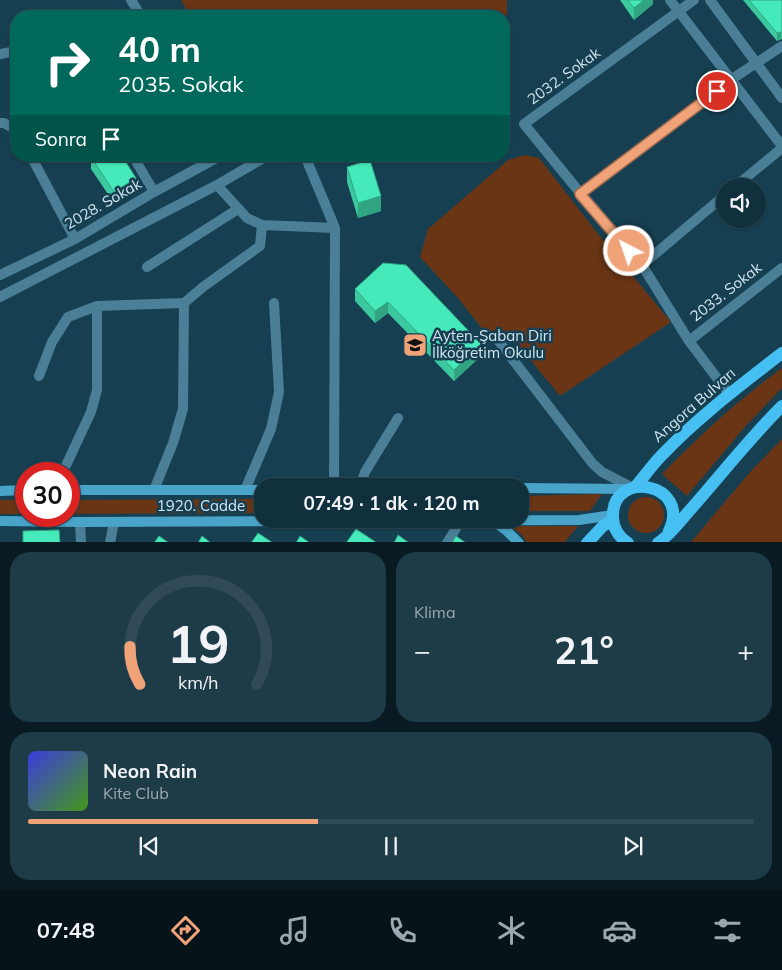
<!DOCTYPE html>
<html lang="tr">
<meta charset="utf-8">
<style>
body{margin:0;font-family:Mulish,sans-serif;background:#1e3c48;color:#f1f3f6;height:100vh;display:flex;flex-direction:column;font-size:19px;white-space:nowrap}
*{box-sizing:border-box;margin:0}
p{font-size:16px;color:#9ca9b0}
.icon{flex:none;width:28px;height:28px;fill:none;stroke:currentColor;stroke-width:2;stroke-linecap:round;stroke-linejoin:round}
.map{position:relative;height:542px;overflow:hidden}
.side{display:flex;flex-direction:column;gap:10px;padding:10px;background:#091a22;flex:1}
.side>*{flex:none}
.banner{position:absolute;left:10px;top:10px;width:500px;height:152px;border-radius:20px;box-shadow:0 1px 4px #0004,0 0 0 1px #304b57;background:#00695c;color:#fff;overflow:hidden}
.controls{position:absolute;left:716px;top:178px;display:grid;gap:10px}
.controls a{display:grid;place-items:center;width:50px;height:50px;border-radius:50%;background:#10303d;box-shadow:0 1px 4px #0004,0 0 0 1px #304b57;font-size:25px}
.speed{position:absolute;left:15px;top:462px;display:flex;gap:10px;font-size:25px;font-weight:700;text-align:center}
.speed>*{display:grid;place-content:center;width:65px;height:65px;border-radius:50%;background:#10303d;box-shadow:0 1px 4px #0004,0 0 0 1px #304b57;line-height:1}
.speed .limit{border:8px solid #d22;background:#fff;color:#111}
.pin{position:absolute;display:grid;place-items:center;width:42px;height:42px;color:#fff;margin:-21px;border:2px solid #fff;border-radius:50%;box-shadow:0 1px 5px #0007}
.me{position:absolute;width:55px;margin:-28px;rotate:319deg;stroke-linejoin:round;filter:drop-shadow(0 0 4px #0008)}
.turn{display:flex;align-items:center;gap:18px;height:105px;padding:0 25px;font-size:22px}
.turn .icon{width:65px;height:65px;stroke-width:2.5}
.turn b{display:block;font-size:35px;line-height:42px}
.then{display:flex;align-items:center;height:48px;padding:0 25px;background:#0003;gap:10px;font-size:19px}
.big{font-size:38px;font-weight:700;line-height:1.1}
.side .widget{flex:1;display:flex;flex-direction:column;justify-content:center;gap:8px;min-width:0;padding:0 18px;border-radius:20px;background:#1e3c48}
.side .dial{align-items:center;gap:0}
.dial svg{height:130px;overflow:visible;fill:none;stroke:#304b57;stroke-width:7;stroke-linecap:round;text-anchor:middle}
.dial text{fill:#f1f3f6;stroke:none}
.song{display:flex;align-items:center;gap:15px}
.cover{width:60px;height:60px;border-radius:8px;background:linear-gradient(135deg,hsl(240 70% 55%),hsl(100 70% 35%))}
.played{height:5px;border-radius:2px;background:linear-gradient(90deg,#f0a278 40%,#304b57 40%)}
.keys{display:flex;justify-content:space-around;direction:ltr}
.heat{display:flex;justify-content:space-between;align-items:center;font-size:28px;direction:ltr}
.side .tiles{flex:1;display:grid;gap:10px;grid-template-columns:1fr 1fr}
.widget:last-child{grid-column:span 2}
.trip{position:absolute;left:254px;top:478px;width:275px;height:50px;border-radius:20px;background:#10303d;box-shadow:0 1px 4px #0004,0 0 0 1px #304b57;font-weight:700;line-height:50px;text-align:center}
.menu{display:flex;height:80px;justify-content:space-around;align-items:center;background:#061318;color:#9ca9b0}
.menu .icon{width:35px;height:35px}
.menu .on{color:#f0a278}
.menu b{font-size:22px;color:#f1f3f6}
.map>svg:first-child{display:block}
.green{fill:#6a3515}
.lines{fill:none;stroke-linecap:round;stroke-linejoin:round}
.minor{stroke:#4a7f97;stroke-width:10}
.secondary{stroke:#4aa4ca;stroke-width:10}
.primary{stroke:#46c0f2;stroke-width:12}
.wall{fill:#3cc9a0}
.shaded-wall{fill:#31a482}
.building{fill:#46eaba;stroke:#31a482}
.route-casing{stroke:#9c694e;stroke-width:12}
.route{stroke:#f0a278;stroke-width:9}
.labels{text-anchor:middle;stroke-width:5;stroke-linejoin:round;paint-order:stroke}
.street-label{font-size:15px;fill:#d0e5f0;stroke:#164051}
.poi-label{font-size:15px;fill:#d0e5f0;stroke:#164051;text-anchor:start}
</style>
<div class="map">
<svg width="782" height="543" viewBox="0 0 782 543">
<rect width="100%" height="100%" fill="#164051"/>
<path class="green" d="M181,0H507V15L501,16H190Z
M525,155L539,158L599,235L671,322L560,396L506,330L491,340L458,298L420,257L428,229L508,160Z
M782,368V388L744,428L687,496L662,474C699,436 739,399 782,368Z
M782,439V542H691L751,471Z
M602,494L590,511H520V496Z
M628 515a18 18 0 1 1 36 0a18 18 0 1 1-36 0Z
M262,499V513L69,514V500Z
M0,500H26V514H0Z
M514,526H578L565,542L527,543L522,535L514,529Z"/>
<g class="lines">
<path class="minor" d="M131,0L141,16
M670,0L782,146
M694,0L524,124L581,194L642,265L689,341L729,394
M710,0L782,98
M0,54L16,51
M0,123H4L16,130
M31,156L75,239
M133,156L154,192
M217,185L247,218L262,225L335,228L305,156
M736,186L782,148
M581,194L732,79L782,46
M642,265L725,195
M147,267L238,209
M0,275L75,239L154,192L220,156
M0,297L217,185L267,156
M497,339L593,464L602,472L633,488
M689,341L782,268
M39,376L52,342L68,317L97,306L184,303L203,287L260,246L262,225
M62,474L91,412L97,390V306
M334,486L335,228
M362,486V481L365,472L398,418
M154,490L173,443L183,409L184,303
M245,490L271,429L279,392L274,303
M80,522L81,543
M110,543L114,522
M447,543L461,520"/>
<path class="secondary" d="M520,488L631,489
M69,490H262
M0,491L26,490
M492,520L507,531L519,543
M0,521L80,522L579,520L613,515"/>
<path class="primary" d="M635,487C644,477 652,465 662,455C698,417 741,385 782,353
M587,543L603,526L613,520
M628,543C619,537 613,528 613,517C611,469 692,482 669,531
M658,543C669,536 681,520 690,510C721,475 749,439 782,406"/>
</g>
<path class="wall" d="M620,0H653V4L634,20Z
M743,0H782V39L777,41Z
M91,157L136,189L114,203L91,169Z
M347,167L381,211L358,218L347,182Z
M383,263L481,356L454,381L388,313L375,323L355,301V289Z"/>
<path class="shaded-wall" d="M644,0H653V4L634,20V8Z
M781,31V39L777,41V33Z
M136,178V189L114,203V192Z
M381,196V211L358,218V203Z
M388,302V313L375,323V311Z
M481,344V356L454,381V370Z"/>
<path class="building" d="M628,0H644L634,8Z
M749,0H782V32L777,33Z
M93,156H122L136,178L114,192L91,157Z
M370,160L381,196L358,203L347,167Z
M383,263L406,265L481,344L454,370L388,302L375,311L355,289Z
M356,529L377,543H346Z
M59,530L60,543H23V531Z
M258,533L273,543H251Z
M398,535L409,543H394Z
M159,536L169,543H154Z
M202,536L211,543H198Z
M300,536L310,543H296Z
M456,536L466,543H452Z"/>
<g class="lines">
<g class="route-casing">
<path id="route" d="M629,251L580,194L717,91"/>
</g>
<use href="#route" class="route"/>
</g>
<defs>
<g id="school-square" transform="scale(1.25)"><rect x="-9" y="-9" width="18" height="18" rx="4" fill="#f0a278" stroke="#164051"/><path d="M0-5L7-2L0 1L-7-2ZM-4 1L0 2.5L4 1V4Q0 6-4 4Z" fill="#111"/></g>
</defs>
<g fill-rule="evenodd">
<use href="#school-square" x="415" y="345"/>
</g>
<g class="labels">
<g class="street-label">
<text transform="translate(564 76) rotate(-36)" y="5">2032. Sokak</text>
<text transform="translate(103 204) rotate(-30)" y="5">2028. Sokak</text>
<text transform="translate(726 292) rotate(-38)" y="5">2033. Sokak</text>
<text transform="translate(694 405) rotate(-41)" y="5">Angora Bulvarı</text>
<text x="201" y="511">1920. Cadde</text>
</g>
<g class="poi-label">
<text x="432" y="341">Ayten-Şaban Diri<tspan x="432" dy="17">İlköğretim Okulu</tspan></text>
</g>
</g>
</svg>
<div class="controls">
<a><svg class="icon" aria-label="sound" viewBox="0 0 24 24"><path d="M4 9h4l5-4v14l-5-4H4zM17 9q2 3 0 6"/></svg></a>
</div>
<div class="speed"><div class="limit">30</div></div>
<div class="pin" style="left:717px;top:91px;background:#d93025"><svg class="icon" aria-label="arrive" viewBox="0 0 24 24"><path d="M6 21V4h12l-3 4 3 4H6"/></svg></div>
<svg class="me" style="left:629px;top:251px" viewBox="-20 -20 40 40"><circle r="17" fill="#f0a278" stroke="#fff" stroke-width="3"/><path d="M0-11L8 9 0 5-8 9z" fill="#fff"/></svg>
<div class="trip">07:49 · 1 dk · 120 m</div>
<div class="banner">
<div class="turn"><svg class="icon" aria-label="right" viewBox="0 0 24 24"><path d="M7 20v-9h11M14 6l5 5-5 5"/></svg><div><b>40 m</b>2035. Sokak</div></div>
<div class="then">Sonra<svg class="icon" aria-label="arrive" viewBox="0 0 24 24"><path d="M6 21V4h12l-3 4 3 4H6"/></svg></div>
</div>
</div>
<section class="side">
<div class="tiles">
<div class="widget dial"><svg viewBox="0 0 100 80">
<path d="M14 69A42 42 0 1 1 86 69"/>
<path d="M14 69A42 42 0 0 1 8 46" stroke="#f0a278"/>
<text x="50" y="56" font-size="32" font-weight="700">19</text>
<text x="50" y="72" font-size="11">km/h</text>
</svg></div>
<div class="widget"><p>Klima</p>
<div class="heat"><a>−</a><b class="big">21°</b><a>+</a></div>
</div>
<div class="widget">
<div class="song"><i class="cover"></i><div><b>Neon Rain</b><p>Kite Club</p></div></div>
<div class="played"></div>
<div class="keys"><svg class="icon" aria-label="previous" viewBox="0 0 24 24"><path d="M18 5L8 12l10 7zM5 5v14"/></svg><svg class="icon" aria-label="pause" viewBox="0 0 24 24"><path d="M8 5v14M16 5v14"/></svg><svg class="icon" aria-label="next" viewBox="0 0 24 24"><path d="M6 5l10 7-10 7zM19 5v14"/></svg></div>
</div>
</div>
</section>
<nav class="menu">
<b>07:48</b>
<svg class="icon on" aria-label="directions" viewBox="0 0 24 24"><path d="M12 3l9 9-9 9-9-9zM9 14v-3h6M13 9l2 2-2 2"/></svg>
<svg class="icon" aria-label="music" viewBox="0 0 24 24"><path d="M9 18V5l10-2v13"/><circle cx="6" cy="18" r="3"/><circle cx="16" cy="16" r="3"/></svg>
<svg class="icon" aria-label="phone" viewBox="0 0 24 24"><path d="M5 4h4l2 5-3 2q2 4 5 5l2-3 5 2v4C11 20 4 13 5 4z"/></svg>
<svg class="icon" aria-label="climate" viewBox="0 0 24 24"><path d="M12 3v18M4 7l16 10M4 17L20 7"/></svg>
<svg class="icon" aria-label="car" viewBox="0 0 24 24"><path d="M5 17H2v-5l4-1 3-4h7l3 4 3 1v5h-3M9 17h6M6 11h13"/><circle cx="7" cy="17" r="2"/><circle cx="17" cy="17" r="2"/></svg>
<svg class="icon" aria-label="filters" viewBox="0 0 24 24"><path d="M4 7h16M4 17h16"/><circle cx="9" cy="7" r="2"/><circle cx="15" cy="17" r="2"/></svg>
</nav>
